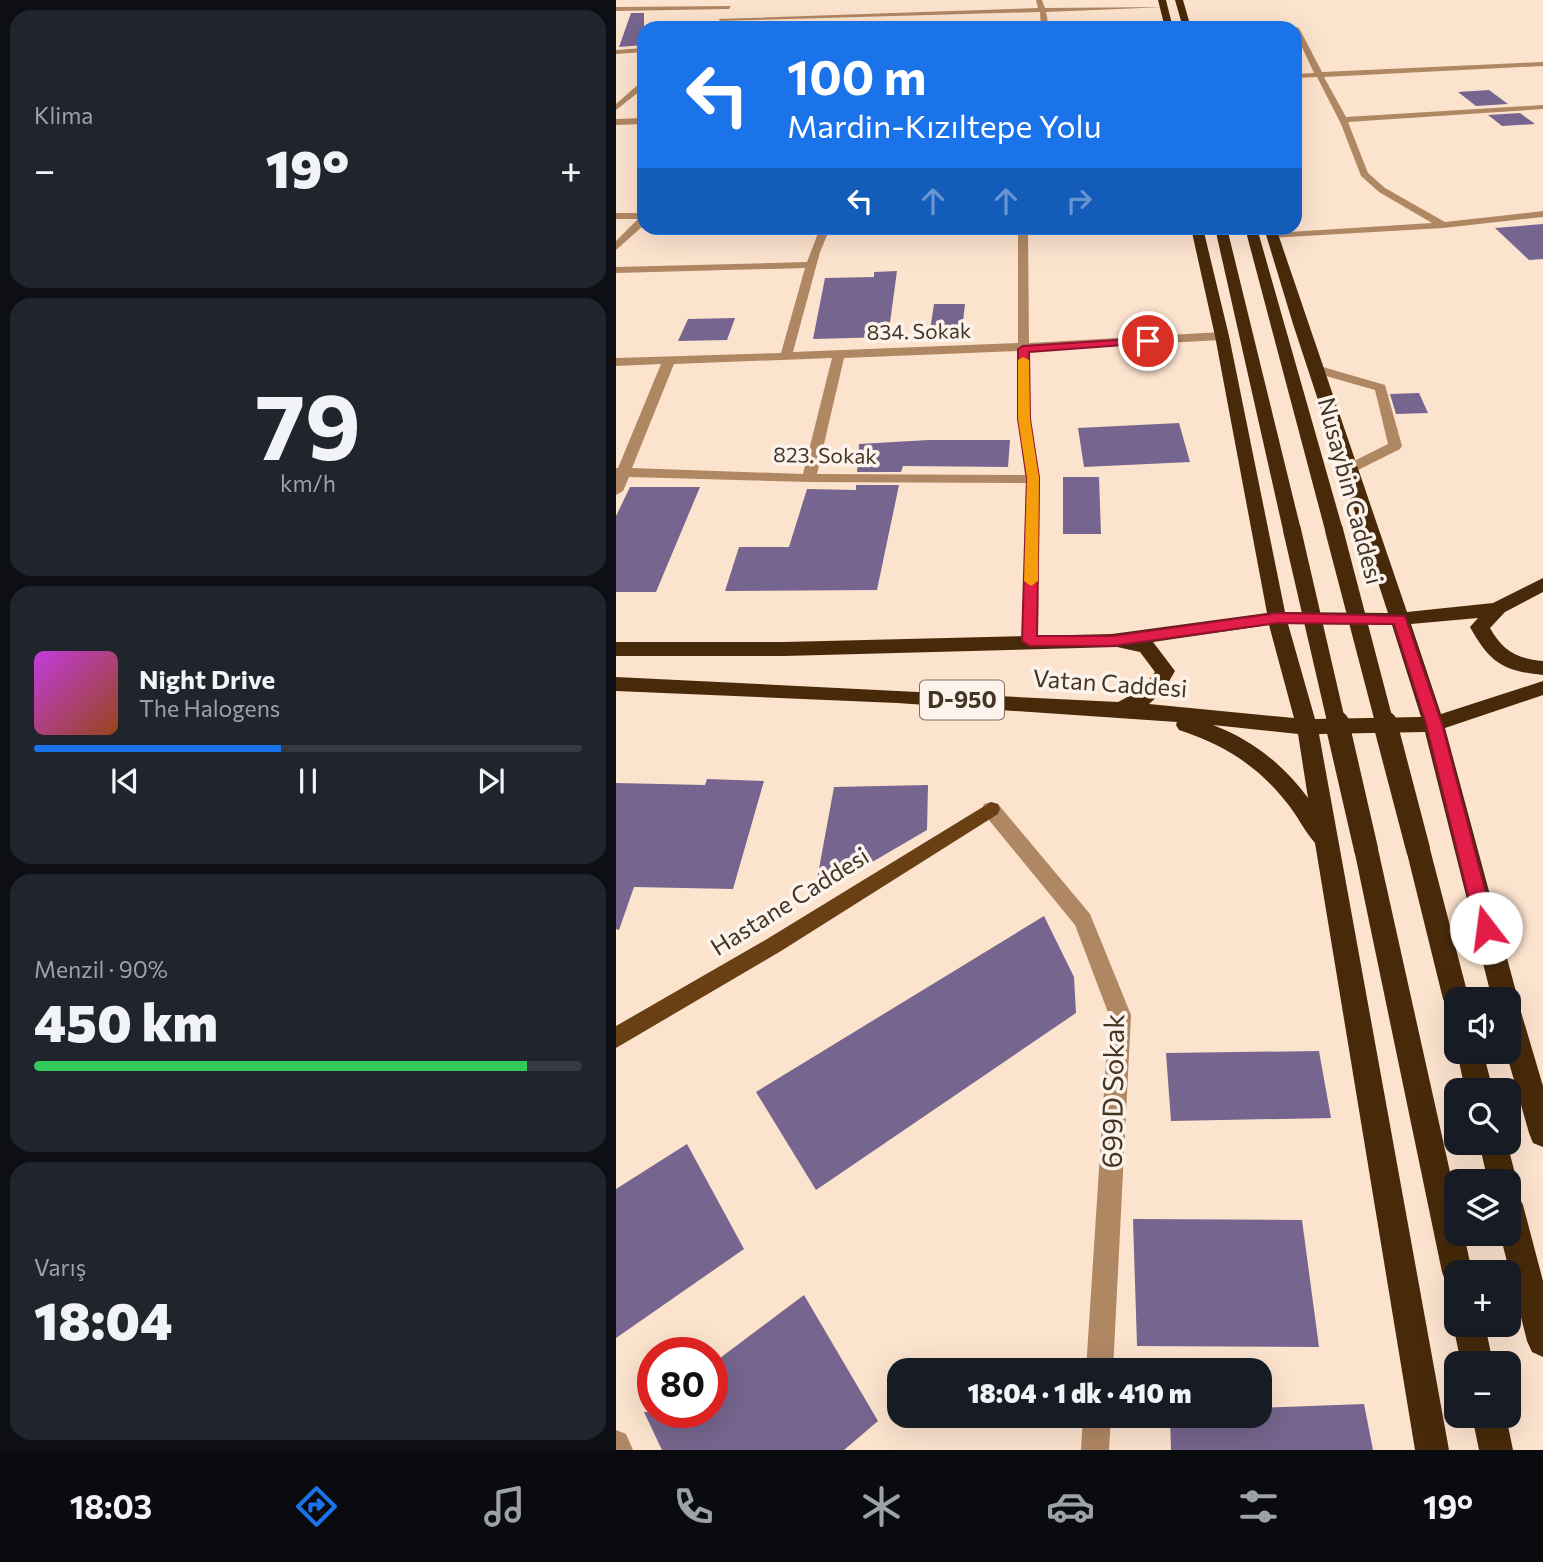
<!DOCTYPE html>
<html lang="tr">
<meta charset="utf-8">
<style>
body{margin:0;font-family:Commissioner,sans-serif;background:#20242c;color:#f1f3f6;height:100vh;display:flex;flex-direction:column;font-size:26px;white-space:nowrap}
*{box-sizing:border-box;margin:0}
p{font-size:23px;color:#9ea1a6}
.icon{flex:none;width:38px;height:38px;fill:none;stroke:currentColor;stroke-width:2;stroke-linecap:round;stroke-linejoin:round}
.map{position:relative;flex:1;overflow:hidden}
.panel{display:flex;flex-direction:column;gap:10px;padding:10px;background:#0d0f14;width:616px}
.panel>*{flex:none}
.guide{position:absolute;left:21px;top:21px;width:665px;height:214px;border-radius:21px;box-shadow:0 7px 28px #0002;background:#1a73e8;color:#fff;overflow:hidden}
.buttons{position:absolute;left:828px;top:987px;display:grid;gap:14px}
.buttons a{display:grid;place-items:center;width:77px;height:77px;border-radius:14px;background:#171b24;box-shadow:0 7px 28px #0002;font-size:35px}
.speed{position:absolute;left:21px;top:1337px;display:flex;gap:14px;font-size:35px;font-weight:700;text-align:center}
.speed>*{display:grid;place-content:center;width:91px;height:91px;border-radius:50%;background:#171b24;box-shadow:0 7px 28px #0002;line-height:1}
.speed .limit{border:10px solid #d22;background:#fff;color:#111}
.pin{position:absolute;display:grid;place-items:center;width:60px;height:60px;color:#fff;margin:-30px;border:4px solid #fff;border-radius:50%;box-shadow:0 2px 7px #0007}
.me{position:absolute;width:77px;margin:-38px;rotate:345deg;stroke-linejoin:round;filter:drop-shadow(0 0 5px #0008)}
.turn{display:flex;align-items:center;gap:24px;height:147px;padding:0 35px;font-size:32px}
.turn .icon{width:91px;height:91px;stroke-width:2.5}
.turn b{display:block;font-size:49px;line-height:60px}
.lanes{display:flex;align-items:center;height:66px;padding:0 35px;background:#0003;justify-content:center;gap:35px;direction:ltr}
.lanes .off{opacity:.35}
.big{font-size:52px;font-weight:800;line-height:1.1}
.panel .widget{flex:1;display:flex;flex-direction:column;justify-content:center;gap:10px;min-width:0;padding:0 24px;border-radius:21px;background:#20242c}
.panel .dial{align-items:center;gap:0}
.dial b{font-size:91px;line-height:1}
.song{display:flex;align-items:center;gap:21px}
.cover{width:84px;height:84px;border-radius:10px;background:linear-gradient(135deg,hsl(290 70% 55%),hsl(20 70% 35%))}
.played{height:7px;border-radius:4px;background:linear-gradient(90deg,#1a73e8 45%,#363941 45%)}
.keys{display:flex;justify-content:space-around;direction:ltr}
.heat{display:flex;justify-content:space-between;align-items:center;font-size:38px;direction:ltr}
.charge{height:10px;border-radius:5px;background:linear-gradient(90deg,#34c759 90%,#363941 0)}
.trip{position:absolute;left:271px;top:1358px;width:385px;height:70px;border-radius:21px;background:#171b24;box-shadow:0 7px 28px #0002;font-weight:800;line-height:70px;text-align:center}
.tab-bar{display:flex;height:112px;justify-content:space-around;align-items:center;background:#090b0e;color:#9ea1a6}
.tab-bar .icon{width:49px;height:49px}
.tab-bar .on{color:#1a73e8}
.tab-bar b{font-size:32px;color:#f1f3f6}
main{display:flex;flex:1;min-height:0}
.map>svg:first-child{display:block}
.building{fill:#76658e}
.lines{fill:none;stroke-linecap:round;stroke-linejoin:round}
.minor{fill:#b08763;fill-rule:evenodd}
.major{fill:#693f14;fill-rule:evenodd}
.highway{fill:#482a0a;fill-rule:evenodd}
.highway-bridge-far1{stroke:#482a0a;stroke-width:18}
.highway-bridge{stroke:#482a0a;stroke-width:24}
.route{fill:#e11d48;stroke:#92132f;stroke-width:2}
.slow{fill:#f59e0b}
.labels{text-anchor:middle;stroke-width:7;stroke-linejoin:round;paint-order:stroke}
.far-street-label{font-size:21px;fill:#453526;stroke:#fcf4ec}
.shield{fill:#fcf4ec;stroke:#7c6e61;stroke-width:2}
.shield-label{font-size:23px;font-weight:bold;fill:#453526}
.street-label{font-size:24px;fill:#453526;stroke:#fcf4ec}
.near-street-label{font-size:28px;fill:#453526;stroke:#fcf4ec}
</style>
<main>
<section class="panel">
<div class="widget"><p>Klima</p>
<div class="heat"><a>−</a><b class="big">19°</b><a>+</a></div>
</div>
<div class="widget dial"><b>79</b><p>km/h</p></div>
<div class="widget">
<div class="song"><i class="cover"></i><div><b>Night Drive</b><p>The Halogens</p></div></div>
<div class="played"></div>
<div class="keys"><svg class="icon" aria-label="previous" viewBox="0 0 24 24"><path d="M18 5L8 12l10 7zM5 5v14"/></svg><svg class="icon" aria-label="pause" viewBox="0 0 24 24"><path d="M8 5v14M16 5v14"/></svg><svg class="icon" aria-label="next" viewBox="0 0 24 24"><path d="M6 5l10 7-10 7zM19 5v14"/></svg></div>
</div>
<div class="widget"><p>Menzil · 90%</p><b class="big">450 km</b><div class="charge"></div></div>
<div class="widget"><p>Varış</p><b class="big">18:04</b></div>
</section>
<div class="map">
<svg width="927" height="1450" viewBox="0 0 927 1450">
<rect width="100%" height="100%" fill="#fce3ce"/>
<path class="building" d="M15,13H28V45L3,47Z
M873,90L892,104L860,106L842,92Z
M904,113L919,124L886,126L872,115Z
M927,224V259L913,260L879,228Z
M281,271L272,337L197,339L209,278L258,277V272Z
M318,304H349L346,330H314Z
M119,318L111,340L62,341L72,319Z
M803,393L812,413L780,414L774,394Z
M563,423L574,462L468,467L462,428Z
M313,440H394L392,467L287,466L285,472H241L243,444Z
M447,477H483L485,534H447Z
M240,485H283L261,590L109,591L123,547H173L191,489L240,490Z
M14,487H84L40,592H0V516Z
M91,779L148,781L117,889L18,887L3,930L0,929V783L89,785Z
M312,785L311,830L198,896L218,787Z
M428,916L458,977L460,1013L200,1190L140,1092Z
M703,1051L715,1118L555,1121L550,1053Z
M71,1144L128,1249L0,1338V1189Z
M517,1219L686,1220L703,1347L521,1346Z
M188,1295L262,1421L228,1450H46L28,1412H96V1364Z
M748,1404L757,1450H555L554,1416H644V1408Z"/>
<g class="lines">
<path class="minor" d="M420,0H426L429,8L550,7L430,12L433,28H425L424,12L105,21L102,19L422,8Z
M115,6L113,9L0,11V7Z
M676,26L683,28L706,72L927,62V66L708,77L730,117L927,105V109L732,122L752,173L769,188L829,222L927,211V217L827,228L653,238L652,236L657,233L816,223L763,192L745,176L725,124L701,77L679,78V74L698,73Z
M28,48V52L0,54V50Z
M25,82H28V88L0,110V104Z
M28,118V124L0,125V119Z
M0,213H28V225L0,250V241L22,219H0Z
M204,228H214L204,252L177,352L402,343V228H412L413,343L606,332L612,336L606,340L414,350V419L424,479L422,641L420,645H408L406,641L410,483L193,482L13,477L7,491L0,495V468H2L45,364L0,366V358L165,353L189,268L0,273V267L191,262ZM402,351V419L409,475L201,474L228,358ZM216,358L187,474L16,468L58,364Z
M700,365L769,385L786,446L784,449L740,471H730V465L772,444L759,390L696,372L694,369Z
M375,802L382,804L474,914L515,1015L497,1370H470L493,1015L459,925L368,814L366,809L368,804Z
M467,1416H495L493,1450H465Z
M0,1430L10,1434L17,1450H0Z"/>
<path class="major" d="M375,802L382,804L384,809L382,814L165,951L0,1048V1026L151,939Z"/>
<path class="highway" d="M542,0H550L557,28H549Z
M559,0H567L575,28H567Z
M575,228H587L613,336L669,612L772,613L677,324L648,228H660L791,612L877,603L927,578V592L889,612L874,628C887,651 901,659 927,661V675C887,671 874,663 854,627L862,618L795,624L825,714L927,681V695L829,728L902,999L900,1003L905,1012L927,1086V1147L917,1143L913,1133L890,1052H892V999H876L809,732L703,734L833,1450H799L699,843C689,832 681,815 671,803C642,766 607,744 563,730L560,725L561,722L281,703L0,691V677L502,702L525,690L539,672L524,652L501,647L168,656H0V642H168L496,634L651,613L599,336ZM672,624L776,625L805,717L699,719ZM653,625L678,718L533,704L548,690L559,671L537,642ZM597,725L682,734L692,798C668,765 635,739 597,725Z
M599,228H611L685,530L682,534L676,535L667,530Z
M629,228H641L727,530L724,534L718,535L709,530Z
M750,840L758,842L762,849L840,1199V1234H848L856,1272H840V1287L830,1283L826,1272L738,849L742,842Z
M802,840L810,842L814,849L853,999H840V1011L831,1007L827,999L790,849L794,842Z
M841,1052H867L877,1090H849Z
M863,1143H891L901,1181L896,1192L902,1195L907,1205L927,1281V1357L916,1352L911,1341L884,1234H892V1181H872Z
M840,1318V1325H869L877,1363H845L837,1325Z
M856,1416H890L897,1450H863Z"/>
<path class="highway-bridge-far1" d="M676,530L721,725
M718,530L769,725"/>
<path class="highway-bridge" d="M721,723L750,849
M769,723L802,849"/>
</g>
<path class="route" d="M532,338L537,341L535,343L413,352L414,419L423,478L421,636H496L661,613L789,616L826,724L879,928L876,934L870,936L863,934L860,928L810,724L778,624L661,623L496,646H414L406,641L411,478L402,419V349L407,346Z"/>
<path class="slow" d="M407,357L413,360L414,419L423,478L422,581L415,586L408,581L411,478L402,419V360Z"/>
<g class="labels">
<g class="far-street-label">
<text transform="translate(303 332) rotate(-1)" y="7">834. Sokak</text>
<text transform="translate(209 456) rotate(1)" y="7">823. Sokak</text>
</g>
<rect class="shield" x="304" y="680.5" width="84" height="39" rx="5"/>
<g class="shield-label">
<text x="346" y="708">D-950</text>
</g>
<g class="street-label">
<text transform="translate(734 491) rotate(75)" y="8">Nusaybin Caddesi</text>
<text transform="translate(494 684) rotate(4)" y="8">Vatan Caddesi</text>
<text transform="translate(174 902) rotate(-32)" y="8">Hastane Caddesi</text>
</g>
<g class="near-street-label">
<text transform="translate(497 1091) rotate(-89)" y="10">699D Sokak</text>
</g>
</g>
</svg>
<div class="buttons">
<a><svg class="icon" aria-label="sound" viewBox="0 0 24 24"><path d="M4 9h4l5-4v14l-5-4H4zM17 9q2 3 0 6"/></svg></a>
<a><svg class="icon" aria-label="search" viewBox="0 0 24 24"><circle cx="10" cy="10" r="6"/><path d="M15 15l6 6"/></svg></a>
<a><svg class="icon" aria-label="layers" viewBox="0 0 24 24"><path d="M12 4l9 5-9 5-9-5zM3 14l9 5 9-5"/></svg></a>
<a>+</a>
<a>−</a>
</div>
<div class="speed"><div class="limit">80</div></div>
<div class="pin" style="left:532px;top:341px;background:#d93025"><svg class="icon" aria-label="arrive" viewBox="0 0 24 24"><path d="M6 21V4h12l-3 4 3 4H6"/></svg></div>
<svg class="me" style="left:870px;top:928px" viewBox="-20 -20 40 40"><circle r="19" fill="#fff"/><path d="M0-13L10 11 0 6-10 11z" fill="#e11d48"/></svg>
<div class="trip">18:04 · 1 dk · 410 m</div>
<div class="guide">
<div class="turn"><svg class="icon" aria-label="left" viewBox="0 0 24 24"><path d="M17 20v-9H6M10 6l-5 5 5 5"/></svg><div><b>100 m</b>Mardin-Kızıltepe Yolu</div></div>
<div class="lanes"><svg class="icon" aria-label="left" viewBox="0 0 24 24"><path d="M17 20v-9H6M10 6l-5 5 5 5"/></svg><svg class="icon off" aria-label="ahead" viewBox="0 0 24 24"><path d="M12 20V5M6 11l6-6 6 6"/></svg><svg class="icon off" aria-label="ahead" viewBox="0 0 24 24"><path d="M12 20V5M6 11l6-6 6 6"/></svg><svg class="icon off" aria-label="right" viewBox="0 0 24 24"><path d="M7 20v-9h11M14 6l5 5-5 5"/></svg></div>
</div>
</div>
</main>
<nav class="tab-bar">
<b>18:03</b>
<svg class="icon on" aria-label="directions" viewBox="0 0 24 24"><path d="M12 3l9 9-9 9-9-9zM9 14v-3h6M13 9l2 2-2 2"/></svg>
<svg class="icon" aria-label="music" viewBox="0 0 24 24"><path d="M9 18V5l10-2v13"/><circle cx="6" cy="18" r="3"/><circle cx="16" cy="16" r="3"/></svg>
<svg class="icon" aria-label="phone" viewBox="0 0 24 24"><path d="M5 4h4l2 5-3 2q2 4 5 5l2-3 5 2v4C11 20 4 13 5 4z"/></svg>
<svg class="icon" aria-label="climate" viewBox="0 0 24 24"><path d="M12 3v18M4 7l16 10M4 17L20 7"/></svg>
<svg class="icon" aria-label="car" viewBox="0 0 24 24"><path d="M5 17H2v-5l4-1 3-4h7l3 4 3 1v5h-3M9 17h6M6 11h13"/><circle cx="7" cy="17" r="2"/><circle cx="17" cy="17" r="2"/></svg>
<svg class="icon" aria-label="filters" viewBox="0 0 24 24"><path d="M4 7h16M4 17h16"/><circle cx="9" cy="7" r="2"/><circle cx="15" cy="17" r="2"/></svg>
<b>19°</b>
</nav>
